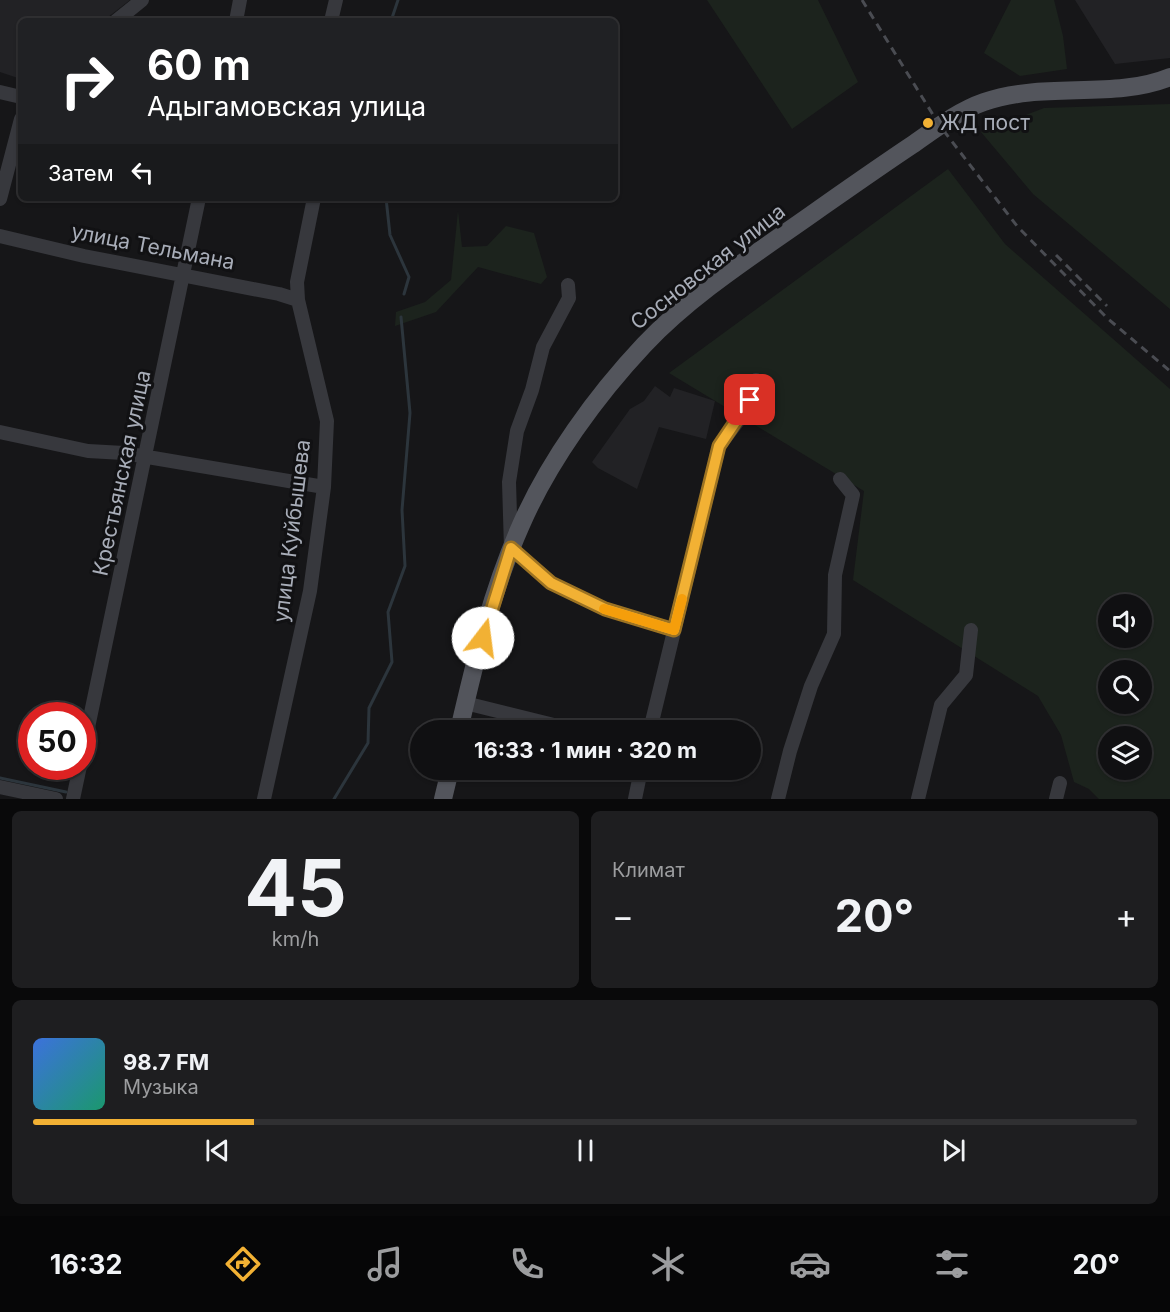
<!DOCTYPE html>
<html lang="ru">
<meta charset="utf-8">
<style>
body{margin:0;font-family:Inter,sans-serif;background:#1e1e20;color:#f1f3f6;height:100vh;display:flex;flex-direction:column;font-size:22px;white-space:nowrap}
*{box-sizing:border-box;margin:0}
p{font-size:20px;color:#9c9d9f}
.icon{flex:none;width:33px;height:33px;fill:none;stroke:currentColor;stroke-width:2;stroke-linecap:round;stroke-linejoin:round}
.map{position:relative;height:799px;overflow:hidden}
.side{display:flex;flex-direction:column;gap:12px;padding:12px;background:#09090a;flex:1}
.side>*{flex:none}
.guide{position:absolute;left:18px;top:18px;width:600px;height:183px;border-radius:9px;box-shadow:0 2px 4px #0004,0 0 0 2px #303032;background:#202124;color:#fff;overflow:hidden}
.buttons{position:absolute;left:1098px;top:594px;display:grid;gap:12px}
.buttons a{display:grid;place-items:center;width:54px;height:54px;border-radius:50%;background:#101012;box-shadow:0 2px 4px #0004,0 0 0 2px #303032;font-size:30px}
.speed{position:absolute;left:18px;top:702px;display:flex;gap:12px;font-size:30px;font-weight:700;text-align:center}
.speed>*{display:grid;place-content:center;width:78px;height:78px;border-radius:50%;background:#101012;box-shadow:0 2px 4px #0004,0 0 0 2px #303032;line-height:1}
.speed .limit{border:9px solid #d22;background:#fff;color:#111}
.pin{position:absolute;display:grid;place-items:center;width:51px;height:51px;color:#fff;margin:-26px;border-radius:12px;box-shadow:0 3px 9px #0006}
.me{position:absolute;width:66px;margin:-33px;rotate:15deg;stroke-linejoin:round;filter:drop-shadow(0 0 4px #0008)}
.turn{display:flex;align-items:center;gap:21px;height:126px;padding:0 30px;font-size:27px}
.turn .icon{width:78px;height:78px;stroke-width:2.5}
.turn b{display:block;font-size:42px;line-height:51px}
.then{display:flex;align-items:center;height:57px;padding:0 30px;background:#0003;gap:12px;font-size:22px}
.big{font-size:45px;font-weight:700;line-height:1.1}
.side .tile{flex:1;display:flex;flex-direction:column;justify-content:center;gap:9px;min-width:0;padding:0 21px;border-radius:9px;background:#1e1e20}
.side .dial{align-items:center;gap:0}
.dial b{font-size:78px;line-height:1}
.song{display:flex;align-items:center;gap:18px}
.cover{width:72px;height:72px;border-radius:9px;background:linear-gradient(135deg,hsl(220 70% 55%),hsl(160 70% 35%))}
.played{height:6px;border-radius:3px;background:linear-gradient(90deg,#f2b134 20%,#303032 20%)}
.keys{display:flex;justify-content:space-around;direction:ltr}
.heat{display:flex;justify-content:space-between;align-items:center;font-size:33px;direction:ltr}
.side .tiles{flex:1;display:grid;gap:12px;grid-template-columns:1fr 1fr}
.tile:last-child{grid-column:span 2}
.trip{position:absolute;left:410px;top:720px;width:351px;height:60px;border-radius:30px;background:#101012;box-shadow:0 2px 4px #0004,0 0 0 2px #303032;font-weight:700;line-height:60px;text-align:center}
.menu{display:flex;height:96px;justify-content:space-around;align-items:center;background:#060607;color:#9c9d9f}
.menu .icon{width:42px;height:42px}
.menu .active{color:#f2b134}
.menu b{font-size:27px;color:#f1f3f6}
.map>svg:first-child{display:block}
.built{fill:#222225}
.green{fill:#1c231d;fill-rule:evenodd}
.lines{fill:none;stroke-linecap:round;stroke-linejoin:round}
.stream{stroke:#2c353c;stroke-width:3}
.minor{stroke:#37383d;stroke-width:14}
.major{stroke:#53555c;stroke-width:18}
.rail{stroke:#4a4c52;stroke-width:3;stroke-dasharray:8 6;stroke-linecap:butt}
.route-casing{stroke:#9d7322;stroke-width:15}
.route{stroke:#f2b134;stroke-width:10}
.slow{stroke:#f59e0b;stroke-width:10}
.poi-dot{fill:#f2b134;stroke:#111113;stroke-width:2}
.labels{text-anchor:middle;stroke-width:6;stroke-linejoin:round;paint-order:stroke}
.poi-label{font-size:21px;fill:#a8adb8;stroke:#111113;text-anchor:start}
.street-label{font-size:21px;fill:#a8adb8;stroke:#111113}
</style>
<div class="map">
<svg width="1170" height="799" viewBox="0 0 1170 799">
<rect width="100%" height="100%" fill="#161618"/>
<path class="built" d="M0,0H130L103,21H21V79L0,72Z
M1075,0H1170V58L1115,64Z
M655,386L670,397L674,388L715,401L706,439L659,427L637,489L598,468L592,462L630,409L644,401Z"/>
<path class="green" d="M707,0H818L858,82L792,129Z
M1011,0H1054L1063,36L1067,69L1020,76L984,53Z
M1170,104V309L1033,194L981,132L1044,108Z
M948,169L1005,244L1170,389V799H1099L1089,789L1074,782L1061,735L1038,696L853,580L864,491L669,373ZM1108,604H1142V638H1108ZM1108,670H1142V704H1108ZM1108,736H1142V770H1108Z
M458,211L462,247L487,246L506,226L534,233L547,277L541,284L478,267L436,312L395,326L396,312L425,302L451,280Z"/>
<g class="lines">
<path class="stream" d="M391,21L398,0
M386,198L390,235L409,277L404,294
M0,778L66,792
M334,799L368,743L369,708L392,662L388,612L405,566L402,510L410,413L401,317"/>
<path class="minor" d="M116,21L142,0
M236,21L240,0
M331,21L336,0
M0,92L21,97
M0,199L21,119
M0,236L84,256L279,294L298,300
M568,285L569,298L543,347L532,390L517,431L509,482L511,548L551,583L605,609L674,630
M0,432L88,451L124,453L324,487
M465,703L574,730
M650,730L719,446L741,417L756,380
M82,756L199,198
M0,787L56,799
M73,799L80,766
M264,799L310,591L324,487L327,421L298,300L297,282L314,198
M635,799L641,770
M778,799L790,751L811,686L834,634L835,575L853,495L840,479
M918,799L941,705L966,675L971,630
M1056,799L1060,783"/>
<path class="major" d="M459,730C475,661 492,590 521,525C549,461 596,396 644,345C695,291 762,250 822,207C852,186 882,165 912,145C935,129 958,111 984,102C1044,81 1114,100 1170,77
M443,799L450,770"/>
<path class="rail" d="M862,0L940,126L1017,226L1107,318L1170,371
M1056,255L1107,306"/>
</g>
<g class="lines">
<g class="route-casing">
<path id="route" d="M483,638L511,548L551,583L605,609L674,630L719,446L750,400"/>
</g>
<use href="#route" class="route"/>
<path class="slow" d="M604,609L674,630L682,599"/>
</g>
<circle class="poi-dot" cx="928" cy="123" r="6"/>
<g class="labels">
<g class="poi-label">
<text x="940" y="130">ЖД пост</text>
</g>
<g class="street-label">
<text transform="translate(153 247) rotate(11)" y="7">улица Тельмана</text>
<text transform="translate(708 267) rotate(-38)" y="7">Сосновская улица</text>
<text transform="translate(122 473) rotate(-78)" y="7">Крестьянская улица</text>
<text transform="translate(292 531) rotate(-83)" y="7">улица Куйбышева</text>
</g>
</g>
</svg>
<div class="buttons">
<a><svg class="icon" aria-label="sound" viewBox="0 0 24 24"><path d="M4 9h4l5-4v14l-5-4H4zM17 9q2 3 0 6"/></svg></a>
<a><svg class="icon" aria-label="search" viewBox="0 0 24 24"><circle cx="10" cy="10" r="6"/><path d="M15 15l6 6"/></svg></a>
<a><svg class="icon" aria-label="layers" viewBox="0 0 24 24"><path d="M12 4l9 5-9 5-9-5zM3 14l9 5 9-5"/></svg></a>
</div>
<div class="speed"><div class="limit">50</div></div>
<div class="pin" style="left:750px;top:400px;background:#d93025"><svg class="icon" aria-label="arrive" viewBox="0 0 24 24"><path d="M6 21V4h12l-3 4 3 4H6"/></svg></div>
<svg class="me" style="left:483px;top:638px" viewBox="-20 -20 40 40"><circle r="19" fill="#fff"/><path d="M0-13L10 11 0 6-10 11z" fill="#f2b134"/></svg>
<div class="trip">16:33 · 1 мин · 320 m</div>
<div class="guide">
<div class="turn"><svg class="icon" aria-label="right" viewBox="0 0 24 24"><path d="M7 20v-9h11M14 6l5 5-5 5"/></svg><div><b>60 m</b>Адыгамовская улица</div></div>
<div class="then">Затем<svg class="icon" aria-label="left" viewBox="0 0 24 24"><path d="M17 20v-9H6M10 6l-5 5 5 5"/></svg></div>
</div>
</div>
<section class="side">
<div class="tiles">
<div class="tile dial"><b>45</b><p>km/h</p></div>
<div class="tile"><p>Климат</p>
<div class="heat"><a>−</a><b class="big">20°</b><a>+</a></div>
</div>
<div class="tile">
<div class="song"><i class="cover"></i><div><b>98.7 FM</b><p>Музыка</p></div></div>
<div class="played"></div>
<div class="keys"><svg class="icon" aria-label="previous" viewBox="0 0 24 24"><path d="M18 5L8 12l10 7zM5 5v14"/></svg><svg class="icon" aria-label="pause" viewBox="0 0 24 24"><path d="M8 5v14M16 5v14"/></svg><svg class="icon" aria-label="next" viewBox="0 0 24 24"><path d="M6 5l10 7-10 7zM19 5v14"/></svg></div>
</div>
</div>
</section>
<nav class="menu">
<b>16:32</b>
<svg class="icon active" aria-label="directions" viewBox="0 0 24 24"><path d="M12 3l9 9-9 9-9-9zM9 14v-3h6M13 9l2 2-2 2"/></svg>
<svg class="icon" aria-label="music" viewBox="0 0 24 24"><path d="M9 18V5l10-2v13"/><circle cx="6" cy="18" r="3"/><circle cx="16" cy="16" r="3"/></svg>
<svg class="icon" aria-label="phone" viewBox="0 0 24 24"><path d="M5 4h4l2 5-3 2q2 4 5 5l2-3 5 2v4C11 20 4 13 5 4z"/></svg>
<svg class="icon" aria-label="climate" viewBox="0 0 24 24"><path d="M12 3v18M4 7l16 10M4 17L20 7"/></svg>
<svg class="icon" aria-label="car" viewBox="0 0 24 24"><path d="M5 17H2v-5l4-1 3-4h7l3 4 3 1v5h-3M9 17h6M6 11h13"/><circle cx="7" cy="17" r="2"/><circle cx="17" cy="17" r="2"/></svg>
<svg class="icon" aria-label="filters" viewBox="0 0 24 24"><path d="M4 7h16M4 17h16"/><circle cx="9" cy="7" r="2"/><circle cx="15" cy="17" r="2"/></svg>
<b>20°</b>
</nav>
